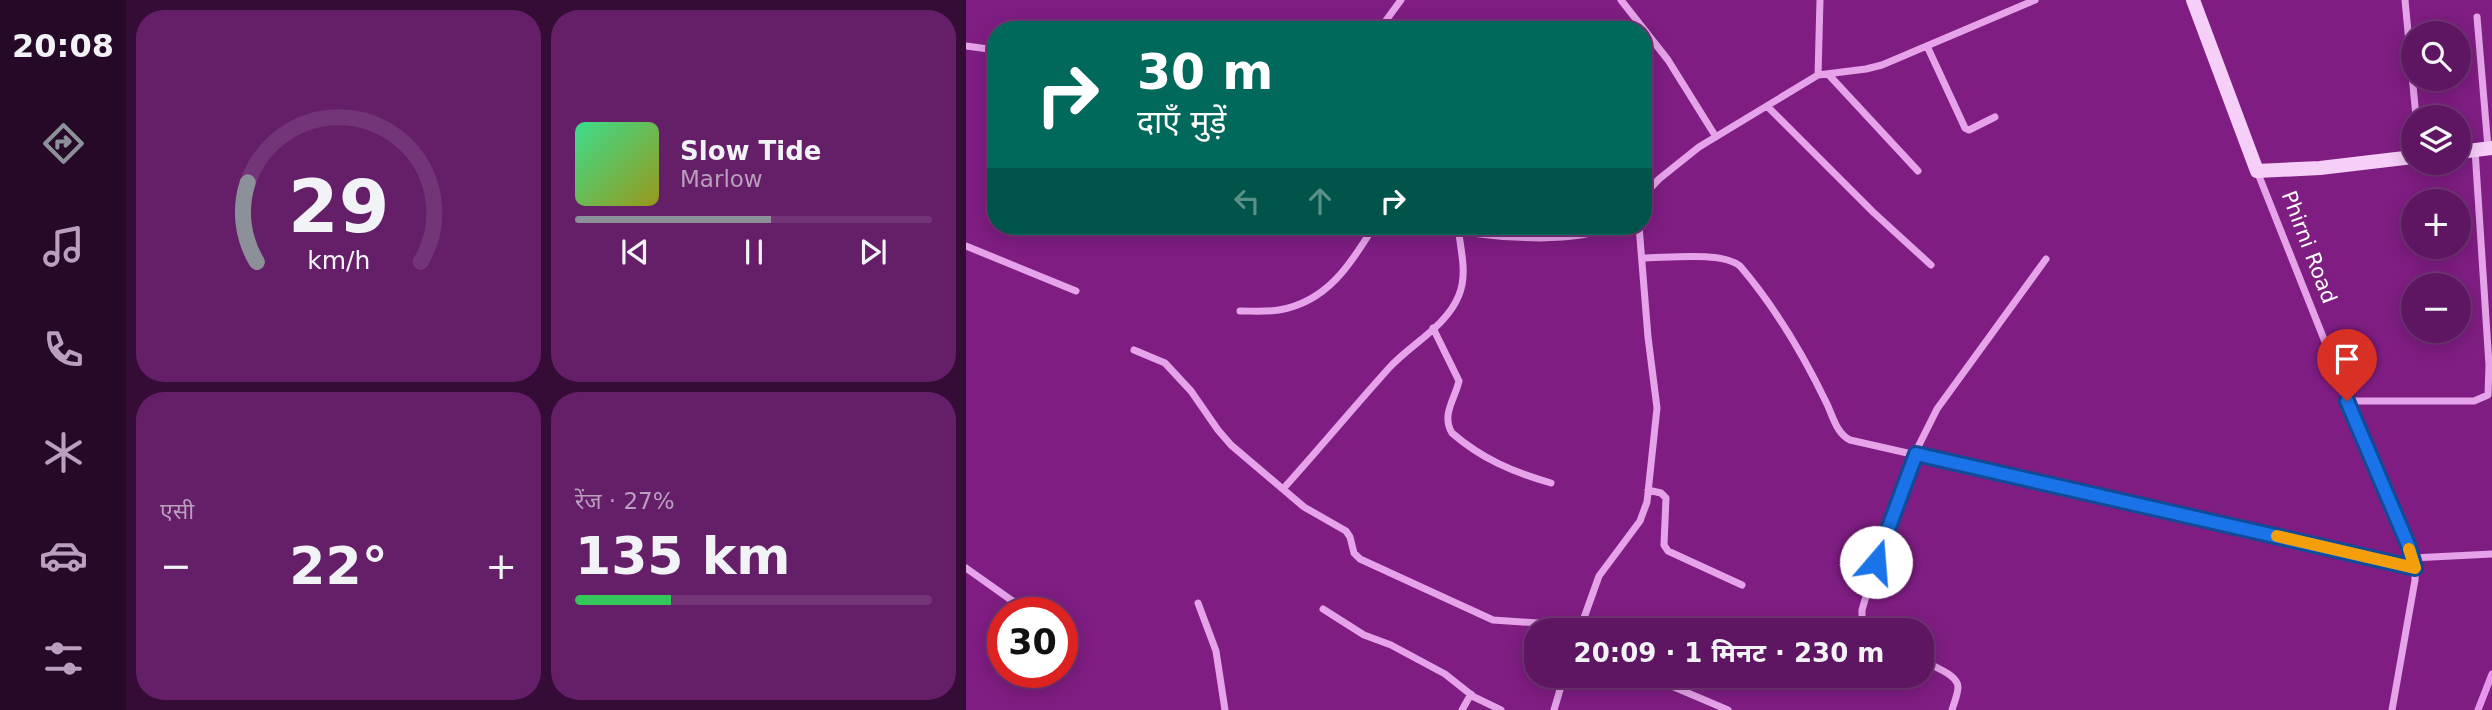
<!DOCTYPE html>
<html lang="hi">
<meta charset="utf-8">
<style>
body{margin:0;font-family:"DejaVu Sans","Noto Sans Devanagari",sans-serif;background:#651f68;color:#f1f3f6;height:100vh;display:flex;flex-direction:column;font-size:26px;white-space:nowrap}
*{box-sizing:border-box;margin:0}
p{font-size:23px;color:#ba9fbe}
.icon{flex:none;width:38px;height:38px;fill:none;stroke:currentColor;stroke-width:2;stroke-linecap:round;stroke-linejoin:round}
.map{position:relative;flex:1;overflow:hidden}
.sheet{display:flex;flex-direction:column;gap:10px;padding:10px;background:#340c36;width:840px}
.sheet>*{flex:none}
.top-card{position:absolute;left:21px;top:21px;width:665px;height:214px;border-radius:28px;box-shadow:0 4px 18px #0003,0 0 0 2px #733577;background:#00695c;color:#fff;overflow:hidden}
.buttons{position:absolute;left:1435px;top:21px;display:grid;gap:14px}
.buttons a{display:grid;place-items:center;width:70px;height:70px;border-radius:50%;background:#5f1662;box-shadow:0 4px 18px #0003,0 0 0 2px #733577;font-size:35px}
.speed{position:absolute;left:21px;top:597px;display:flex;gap:14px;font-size:35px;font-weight:700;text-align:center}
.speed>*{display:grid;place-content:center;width:91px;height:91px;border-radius:50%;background:#5f1662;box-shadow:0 4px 18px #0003,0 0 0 2px #733577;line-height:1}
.speed .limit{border:10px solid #d22;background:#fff;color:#111}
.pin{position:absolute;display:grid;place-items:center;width:60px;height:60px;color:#fff;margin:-72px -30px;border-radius:50% 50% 50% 0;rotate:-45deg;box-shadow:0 0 7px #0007}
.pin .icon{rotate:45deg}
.me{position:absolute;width:77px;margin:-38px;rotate:18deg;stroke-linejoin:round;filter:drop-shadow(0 0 5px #0008)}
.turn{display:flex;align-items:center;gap:24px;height:147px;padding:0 35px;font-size:32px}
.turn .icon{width:91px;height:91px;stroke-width:2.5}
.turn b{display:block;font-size:49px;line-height:60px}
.lanes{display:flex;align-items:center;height:66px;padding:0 35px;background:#0003;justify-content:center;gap:35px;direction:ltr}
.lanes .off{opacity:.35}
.big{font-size:52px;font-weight:700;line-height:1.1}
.sheet .card{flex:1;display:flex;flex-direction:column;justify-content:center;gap:10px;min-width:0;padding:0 24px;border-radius:28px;background:#651f68}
.sheet .dial{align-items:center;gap:0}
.dial svg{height:182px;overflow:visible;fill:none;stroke:#733577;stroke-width:7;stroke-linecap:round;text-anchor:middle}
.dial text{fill:#f1f3f6;stroke:none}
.song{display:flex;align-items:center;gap:21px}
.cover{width:84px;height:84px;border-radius:10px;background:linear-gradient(135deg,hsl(150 70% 55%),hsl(60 70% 35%))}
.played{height:7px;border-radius:4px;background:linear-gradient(90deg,#8c9099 55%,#733577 55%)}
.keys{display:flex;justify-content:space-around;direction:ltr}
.heat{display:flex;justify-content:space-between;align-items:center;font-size:38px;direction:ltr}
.charge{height:10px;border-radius:5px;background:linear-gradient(90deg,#34c759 27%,#733577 0)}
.sheet .tiles{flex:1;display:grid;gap:10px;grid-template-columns:repeat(2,1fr)}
.trip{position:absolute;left:558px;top:618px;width:410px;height:70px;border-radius:28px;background:#5f1662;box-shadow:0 4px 18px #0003,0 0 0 2px #733577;font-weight:700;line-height:70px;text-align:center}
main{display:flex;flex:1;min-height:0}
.menu{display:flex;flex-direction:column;width:126px;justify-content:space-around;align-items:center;background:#260927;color:#ba9fbe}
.menu .icon{width:49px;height:49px}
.menu .on{color:#8c9099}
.menu b{font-size:32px;color:#f1f3f6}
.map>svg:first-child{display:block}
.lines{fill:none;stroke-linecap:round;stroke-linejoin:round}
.stream{stroke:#e696ec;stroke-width:7}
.street{stroke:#e6a3ea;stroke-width:7}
.secondary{stroke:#f6cff8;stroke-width:14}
.route-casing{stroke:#114b97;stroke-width:18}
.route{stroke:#1a73e8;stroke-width:12}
.slow{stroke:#f59e0b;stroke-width:12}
.labels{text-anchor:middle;stroke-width:7;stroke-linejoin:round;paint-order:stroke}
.street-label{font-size:21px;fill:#fff;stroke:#7f1d83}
</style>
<main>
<nav class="menu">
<b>20:08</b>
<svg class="icon on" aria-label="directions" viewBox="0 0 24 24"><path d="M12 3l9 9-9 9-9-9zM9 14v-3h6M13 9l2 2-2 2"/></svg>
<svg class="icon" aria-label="music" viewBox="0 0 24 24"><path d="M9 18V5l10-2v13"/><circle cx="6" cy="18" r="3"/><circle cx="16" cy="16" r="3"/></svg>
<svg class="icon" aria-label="phone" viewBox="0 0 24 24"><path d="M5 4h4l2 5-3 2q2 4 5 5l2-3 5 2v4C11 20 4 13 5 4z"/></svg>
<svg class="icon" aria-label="climate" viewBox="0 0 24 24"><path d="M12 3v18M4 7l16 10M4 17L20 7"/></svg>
<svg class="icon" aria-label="car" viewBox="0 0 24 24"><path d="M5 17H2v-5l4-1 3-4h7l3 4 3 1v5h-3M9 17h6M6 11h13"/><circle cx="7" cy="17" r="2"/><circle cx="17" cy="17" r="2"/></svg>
<svg class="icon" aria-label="filters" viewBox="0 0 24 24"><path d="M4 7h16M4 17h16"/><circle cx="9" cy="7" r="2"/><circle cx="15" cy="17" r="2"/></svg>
</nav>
<section class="sheet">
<div class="tiles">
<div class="card dial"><svg viewBox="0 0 100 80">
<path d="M14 69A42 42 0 1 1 86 69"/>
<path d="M14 69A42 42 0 0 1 10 34" stroke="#8c9099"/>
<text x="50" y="56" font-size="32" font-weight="700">29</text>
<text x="50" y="72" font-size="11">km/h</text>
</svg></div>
<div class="card">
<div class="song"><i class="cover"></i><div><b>Slow Tide</b><p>Marlow</p></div></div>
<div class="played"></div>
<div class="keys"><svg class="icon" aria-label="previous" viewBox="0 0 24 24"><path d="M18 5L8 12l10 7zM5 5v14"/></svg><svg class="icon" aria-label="pause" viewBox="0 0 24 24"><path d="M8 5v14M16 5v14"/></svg><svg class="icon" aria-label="next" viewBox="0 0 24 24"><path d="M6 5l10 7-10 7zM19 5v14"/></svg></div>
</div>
<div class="card"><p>एसी</p>
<div class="heat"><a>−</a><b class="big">22°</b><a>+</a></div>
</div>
<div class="card"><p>रेंज · 27%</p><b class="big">135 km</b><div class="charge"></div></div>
</div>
</section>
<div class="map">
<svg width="1526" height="710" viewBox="0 0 1526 710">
<rect width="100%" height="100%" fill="#7f1d83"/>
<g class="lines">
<path class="stream" d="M1512,710L1526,674"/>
<path class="street" d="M655,0L702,60L750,137
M1439,0L1450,117
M1511,17L1522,148
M413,30L435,0
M0,46L30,50
M961,46L999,128L1003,130L1029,117
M862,74L952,171
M852,75L854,0
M801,106L907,212L965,265
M1291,171L1449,568V580L1426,710
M677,196L693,179L733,147L852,75L900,69L916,65L1069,0
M471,226C514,237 606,246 645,226
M0,246L110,291
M676,258C701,258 756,251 774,266C809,307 838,356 861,404C867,417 871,434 884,440L1449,568
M274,311C287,311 300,312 313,310C361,302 385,264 408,226
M467,328L493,381C489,399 475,415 486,433C516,459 547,472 585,483
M168,350L199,363L225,391L252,430L265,445L338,507L380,531L384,537L388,553L394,559L527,620L615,626
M1381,401H1508L1522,395L1523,365L1509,150
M317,489C353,449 387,408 423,368C445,344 481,326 493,295C502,273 494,248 492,226
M682,490L695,493L700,498L698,545L702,551L776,585
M1446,558L1526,554
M0,568L62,612
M232,603L250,651L259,710
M357,609L398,635L425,645L479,674L508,697L535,710
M614,629L633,576L674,521L681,502L691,408L682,337L673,226
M901,630L896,623V610L917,539L953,445L971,409L1080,259
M956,660C965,666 992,674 992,687C992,694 988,703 986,710
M682,676L762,710
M496,710L505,694
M588,710L598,676"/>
<path class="secondary" d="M1227,0L1291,171L1354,168L1447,157
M1493,152L1526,148"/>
</g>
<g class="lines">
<g class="route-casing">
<path id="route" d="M910,562L950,454L1449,568L1443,547L1381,401"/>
</g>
<use href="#route" class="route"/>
<path class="slow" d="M1311,536L1449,568L1443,549"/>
</g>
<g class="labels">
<g class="street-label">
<text transform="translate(1343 247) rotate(69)" y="7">Phirni Road</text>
</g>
</g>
</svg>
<div class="buttons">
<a><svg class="icon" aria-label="search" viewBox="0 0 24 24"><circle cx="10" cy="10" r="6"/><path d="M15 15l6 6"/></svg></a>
<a><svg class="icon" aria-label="layers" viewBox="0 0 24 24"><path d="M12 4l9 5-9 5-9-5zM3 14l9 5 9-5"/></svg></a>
<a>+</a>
<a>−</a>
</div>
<div class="speed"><div class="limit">30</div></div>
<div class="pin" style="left:1381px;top:401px;background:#d93025"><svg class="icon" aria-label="arrive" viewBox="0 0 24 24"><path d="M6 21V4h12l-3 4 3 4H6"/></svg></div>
<svg class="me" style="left:910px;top:562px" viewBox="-20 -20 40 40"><circle r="19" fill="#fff"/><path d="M0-13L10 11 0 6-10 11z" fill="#1a73e8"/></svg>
<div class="trip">20:09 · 1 मिनट · 230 m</div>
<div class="top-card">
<div class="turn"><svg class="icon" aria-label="right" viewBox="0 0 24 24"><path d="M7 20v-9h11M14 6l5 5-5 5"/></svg><div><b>30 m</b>दाएँ मुड़ें</div></div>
<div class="lanes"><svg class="icon off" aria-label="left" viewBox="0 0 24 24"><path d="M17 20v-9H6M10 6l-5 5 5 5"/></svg><svg class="icon off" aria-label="ahead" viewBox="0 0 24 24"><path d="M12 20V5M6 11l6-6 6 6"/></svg><svg class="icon" aria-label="right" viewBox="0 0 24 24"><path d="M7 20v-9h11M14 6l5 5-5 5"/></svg></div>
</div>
</div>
</main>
